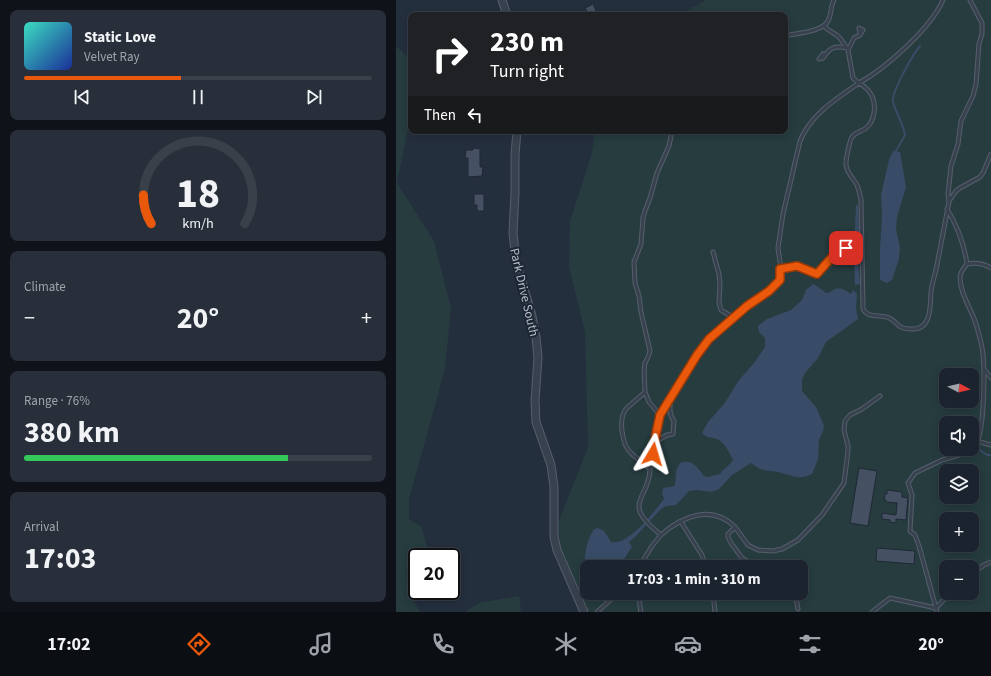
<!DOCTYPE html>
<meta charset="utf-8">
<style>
body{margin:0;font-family:"Source Sans 3",sans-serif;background:#282f3a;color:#f1f3f6;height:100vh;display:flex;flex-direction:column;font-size:15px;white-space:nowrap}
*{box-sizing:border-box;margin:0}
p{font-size:13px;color:#a0a4aa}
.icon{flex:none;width:22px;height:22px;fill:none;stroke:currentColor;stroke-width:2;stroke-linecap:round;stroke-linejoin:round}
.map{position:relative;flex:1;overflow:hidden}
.drawer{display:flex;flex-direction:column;gap:10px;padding:10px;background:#0f1319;width:396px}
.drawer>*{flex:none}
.hud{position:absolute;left:12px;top:12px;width:380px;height:122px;border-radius:8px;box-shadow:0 2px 10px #0003,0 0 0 1px #39404a;background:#202124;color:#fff;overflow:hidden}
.needle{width:26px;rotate:97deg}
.buttons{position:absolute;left:543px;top:368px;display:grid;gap:8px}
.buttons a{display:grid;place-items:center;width:40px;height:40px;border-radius:8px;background:#1b232e;box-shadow:0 2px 10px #0003,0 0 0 1px #39404a;font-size:20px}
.speed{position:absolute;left:12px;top:548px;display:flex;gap:8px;font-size:20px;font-weight:700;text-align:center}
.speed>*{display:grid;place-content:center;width:52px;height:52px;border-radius:50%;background:#1b232e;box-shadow:0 2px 10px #0003,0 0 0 1px #39404a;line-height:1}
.speed .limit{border:2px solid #111;border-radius:6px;background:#fff;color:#111}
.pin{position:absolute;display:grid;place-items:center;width:34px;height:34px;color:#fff;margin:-17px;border-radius:8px;box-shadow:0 2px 6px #0006}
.me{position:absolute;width:44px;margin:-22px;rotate:7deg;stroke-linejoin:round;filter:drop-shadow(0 0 3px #0008)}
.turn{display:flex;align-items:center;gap:14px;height:84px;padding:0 16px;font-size:18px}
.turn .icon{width:52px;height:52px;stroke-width:2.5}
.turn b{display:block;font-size:28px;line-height:34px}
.then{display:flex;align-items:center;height:38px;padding:0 16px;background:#0003;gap:8px;font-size:15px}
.big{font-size:30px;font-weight:700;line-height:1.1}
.drawer .card{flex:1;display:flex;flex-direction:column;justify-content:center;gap:6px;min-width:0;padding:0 14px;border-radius:8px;background:#282f3a}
.drawer .dial{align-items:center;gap:0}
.dial svg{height:104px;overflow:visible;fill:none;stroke:#39404a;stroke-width:7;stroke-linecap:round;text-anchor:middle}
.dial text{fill:#f1f3f6;stroke:none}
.song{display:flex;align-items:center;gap:12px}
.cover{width:48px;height:48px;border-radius:6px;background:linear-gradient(135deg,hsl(170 70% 55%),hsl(230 70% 35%))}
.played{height:4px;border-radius:2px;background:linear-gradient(90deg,#ea580c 45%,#39404a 45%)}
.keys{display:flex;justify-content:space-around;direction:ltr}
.heat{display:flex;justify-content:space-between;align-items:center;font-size:22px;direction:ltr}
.charge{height:6px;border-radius:3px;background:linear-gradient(90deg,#34c759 76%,#39404a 0)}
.trip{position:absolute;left:184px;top:560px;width:228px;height:40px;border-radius:8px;background:#1b232e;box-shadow:0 2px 10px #0003,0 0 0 1px #39404a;font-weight:700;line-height:40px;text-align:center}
.tabs{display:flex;height:64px;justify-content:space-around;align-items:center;background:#0b0e12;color:#a0a4aa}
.tabs .icon{width:28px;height:28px}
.tabs .selected{color:#ea580c}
.tabs b{font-size:18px;color:#f1f3f6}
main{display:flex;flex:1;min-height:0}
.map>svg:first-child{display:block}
.green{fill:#263c3f;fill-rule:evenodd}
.water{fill:#394c67}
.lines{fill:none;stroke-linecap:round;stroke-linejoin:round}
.stream{stroke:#394c67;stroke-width:2}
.building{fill:#455162;stroke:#1f2835}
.service-casing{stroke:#565f6c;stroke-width:5}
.tertiary-casing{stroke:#565f6c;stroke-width:9}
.service{stroke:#38414e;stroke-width:3}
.tertiary{stroke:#38414e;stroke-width:7}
.route-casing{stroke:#983908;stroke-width:10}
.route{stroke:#ea580c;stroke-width:7}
.labels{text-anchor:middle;stroke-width:4;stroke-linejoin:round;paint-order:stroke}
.street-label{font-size:13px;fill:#b4bcc9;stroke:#1d2633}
</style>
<main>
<section class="drawer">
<div class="card">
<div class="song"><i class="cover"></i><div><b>Static Love</b><p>Velvet Ray</p></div></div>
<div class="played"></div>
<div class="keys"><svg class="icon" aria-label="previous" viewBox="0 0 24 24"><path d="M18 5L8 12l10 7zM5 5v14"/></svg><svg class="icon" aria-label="pause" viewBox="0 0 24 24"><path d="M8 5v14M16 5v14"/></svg><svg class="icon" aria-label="next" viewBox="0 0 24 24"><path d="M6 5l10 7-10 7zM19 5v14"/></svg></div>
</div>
<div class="card dial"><svg viewBox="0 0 100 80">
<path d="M14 69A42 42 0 1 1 86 69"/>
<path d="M14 69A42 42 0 0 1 8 47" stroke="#ea580c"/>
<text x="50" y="56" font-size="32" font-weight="700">18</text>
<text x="50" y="72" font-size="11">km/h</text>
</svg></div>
<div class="card"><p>Climate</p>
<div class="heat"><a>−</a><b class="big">20°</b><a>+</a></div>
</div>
<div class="card"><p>Range · 76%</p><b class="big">380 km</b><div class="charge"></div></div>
<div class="card"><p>Arrival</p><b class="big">17:03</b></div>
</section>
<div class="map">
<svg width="595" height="612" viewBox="0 0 595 612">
<rect width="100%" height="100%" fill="#242f3e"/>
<path class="green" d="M310,0H595V612H190L164,551L162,523L192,447L189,332L173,267L174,221L196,153L199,131H389V15H283ZM550,375H576V401H550ZM550,423H576V449H550ZM550,471H576V497H550ZM550,519H576V545H550ZM191,567H405V593H191ZM550,567H576V593H550Z
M0,46L15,60V114L1,183L38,241L55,308L49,369L13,499V519L25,526L32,549L24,557H21V561L10,574L15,596L24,612H0Z
M123,596L125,609L124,612H69L83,603Z"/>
<path class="water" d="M497,151L504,152L510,187L501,217L500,229L504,247L503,259L496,280L491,283L486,281L484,279V249L486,216L485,195L493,160Z
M460,205H462L463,236L461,254L464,284L459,285L458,252Z
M417,284C422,286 429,293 431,293C432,293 436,291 437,290C444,286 448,290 455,294L457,290L461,294L460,308L462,319L430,342L422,358L409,373L406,379V391L420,407L428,426L427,431L423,440L422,459L416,474C401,481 396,475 382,472C369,470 367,472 355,463L336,475L323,489L316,492L300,490L293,491L280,505L270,506L265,509L239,537L233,542L236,547L228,559L227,567H191V571C186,559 191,540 198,529L202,528L208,531L215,542C232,546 258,512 268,499L266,494L267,488L279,486L280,471L284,463C296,458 302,468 308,476L311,477L324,474C326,470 333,466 337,460C333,452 329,443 321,439C315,437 310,438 306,433L312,422L328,404L343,380L358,363L369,347V338L363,332L362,326L371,319L395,310L406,300L410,290Z"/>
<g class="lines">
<path class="stream" d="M500,151L509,135C507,123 500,113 497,102C495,93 517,54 524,46
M581,448L591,455H595"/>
</g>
<path class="building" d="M197,4L202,15H193L189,8Z
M77,148L84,149V167H87L86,176L72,177V158H69L70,150H77Z
M78,194H88V211H81V205H78Z
M463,468L481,471L472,526L454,523Z
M491,490L506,492V497L512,498L510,520L500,519V523L494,522V520L486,519V513L500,515L501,503L490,502V500H488L489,494H491Z
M481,548L519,551L518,564L480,561Z"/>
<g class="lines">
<g class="service-casing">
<path id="service" d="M547,0C535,28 490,68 463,83C475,90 480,99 478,113C477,118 475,124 471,127C467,132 460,131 456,137C454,139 450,159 450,163C449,171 458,179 461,185C463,190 464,195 465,200L467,309C473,320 486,313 495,319C499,321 501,325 505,327C508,329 513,329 517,329C536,329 534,305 535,292C536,284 538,277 540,270L553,202L552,194L555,166L562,144L565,121L577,96L580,84L583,44L586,34V23L574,0
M428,26C432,31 437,32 442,36C446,40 449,45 452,50L458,38L464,35L467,30L463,28L464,35
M389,36C401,33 426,32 432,21C436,14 434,6 438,0
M427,54L423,59L427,58C433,48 439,45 451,48
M276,131L273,146L261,173L254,198L249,211L247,218L245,244L238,262L239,283L243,296L245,312L254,351C253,356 251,359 249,363C247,372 249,383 249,392C243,398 236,403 230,409C222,419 226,445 235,453C241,459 248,463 254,469C254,474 253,479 251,484C248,494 239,503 245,514C249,522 258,529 265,535C286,516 316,504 339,527L332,534V537L335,543L346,558L362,567
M553,201L560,191L564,188L584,177L587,173L595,154
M551,209C562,227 568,243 571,264C568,268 564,272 564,277C564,294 575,308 580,324C583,334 586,344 587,354C589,375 588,417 583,437C582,442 579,444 576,447
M450,248H444L421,274L401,266L385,269L382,248L387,214L404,141C415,114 440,99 463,83L457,78L452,50
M317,252L323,274L324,285L323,303L325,310L338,318C353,304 370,294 384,280L385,269
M571,264C580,262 587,263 595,268
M588,369L595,378
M249,392L253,402L264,415L301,355L313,339L338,318
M581,441L595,445
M259,442L264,415
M254,469L259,442L271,435L277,434L278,421C272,413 274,406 275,397
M285,522L306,555L310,567
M339,527L352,545L362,550L377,551L386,549L402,540L426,515L448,483L452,451V446L448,430L449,421L454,415L466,409L484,396
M243,567L256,546L265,535
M576,574L588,565L595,562
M242,593L245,612
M317,593L319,612
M399,593L402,609
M540,608L523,546L519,535L514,531L516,495L512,483L519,473L546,460L570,453L574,449
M540,608L554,593
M201,612L222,593
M476,612L494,598L540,608L541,612"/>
</g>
<g class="tertiary-casing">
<path id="tertiary" d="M106,0L111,15
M121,131L119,155V193L117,233L120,261L136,316L140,337L142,357L139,401L140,422L155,465L158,487V537L161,550L188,612"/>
</g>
<use href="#service" class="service"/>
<use href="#tertiary" class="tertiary"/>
</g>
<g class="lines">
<g class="route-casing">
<path id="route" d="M257,454L260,434L264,415L301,355L313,339L351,306L373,291L384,280V269L401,266L421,274L444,248H450"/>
</g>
<use href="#route" class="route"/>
</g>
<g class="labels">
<g class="street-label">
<text transform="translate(129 292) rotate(77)" y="5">Park Drive South</text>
</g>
</g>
</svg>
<div class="buttons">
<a><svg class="needle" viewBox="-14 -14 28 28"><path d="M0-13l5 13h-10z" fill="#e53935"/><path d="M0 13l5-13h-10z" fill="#a0a4aa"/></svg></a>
<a><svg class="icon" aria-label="sound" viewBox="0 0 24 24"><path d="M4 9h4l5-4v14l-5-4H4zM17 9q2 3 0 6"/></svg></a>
<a><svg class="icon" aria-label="layers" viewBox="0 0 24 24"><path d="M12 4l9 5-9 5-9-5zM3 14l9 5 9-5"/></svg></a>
<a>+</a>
<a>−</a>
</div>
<div class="speed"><div class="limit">20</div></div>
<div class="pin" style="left:450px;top:248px;background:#d93025"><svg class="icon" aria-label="arrive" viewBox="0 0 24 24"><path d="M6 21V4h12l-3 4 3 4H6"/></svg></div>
<svg class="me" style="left:257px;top:454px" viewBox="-20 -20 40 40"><path d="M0-17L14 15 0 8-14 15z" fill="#ea580c" stroke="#fff" stroke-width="4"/></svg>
<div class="trip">17:03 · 1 min · 310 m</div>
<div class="hud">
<div class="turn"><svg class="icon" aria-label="right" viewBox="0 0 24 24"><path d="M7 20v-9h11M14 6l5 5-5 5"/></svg><div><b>230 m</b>Turn right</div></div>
<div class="then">Then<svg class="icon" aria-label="left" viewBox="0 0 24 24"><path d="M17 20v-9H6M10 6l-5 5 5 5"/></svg></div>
</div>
</div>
</main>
<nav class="tabs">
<b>17:02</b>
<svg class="icon selected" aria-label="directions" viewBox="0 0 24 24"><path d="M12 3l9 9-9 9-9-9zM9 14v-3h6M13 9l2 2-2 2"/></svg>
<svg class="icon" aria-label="music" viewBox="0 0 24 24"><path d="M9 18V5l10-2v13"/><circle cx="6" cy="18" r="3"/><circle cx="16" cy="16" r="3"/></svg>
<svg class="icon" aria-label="phone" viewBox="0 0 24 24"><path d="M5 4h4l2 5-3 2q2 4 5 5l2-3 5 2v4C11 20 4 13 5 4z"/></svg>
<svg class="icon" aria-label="climate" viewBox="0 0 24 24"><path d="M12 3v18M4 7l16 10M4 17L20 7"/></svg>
<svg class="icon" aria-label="car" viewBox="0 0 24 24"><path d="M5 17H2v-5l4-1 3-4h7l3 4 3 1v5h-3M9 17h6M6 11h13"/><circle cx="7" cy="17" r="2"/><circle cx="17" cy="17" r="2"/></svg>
<svg class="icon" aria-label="filters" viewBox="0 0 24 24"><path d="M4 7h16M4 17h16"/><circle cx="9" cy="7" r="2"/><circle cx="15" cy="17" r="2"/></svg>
<b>20°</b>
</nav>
